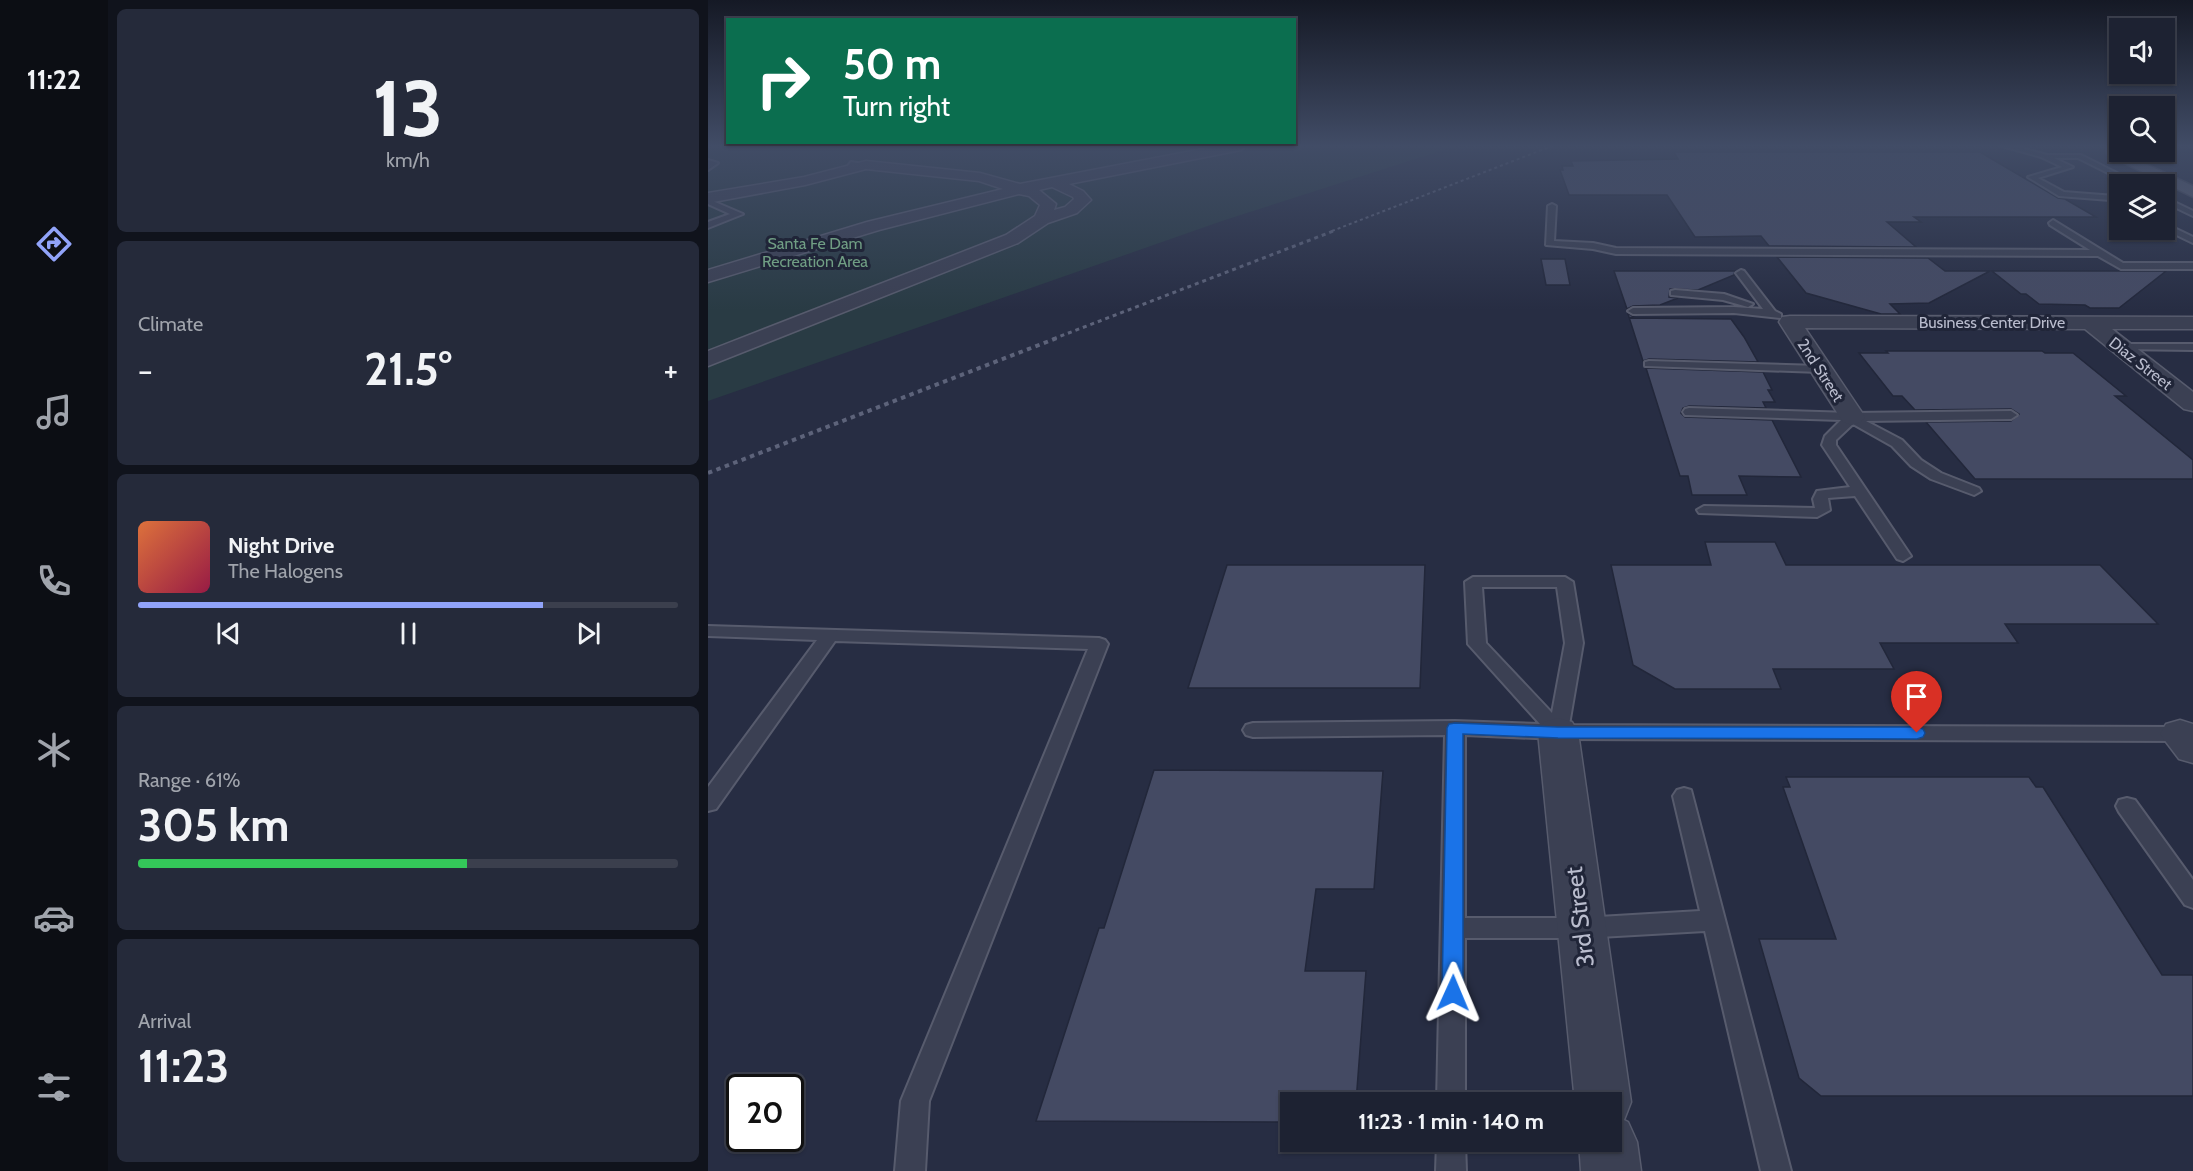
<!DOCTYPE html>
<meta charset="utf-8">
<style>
body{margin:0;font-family:Cabin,sans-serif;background:#252a3a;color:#f1f3f6;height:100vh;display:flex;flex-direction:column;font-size:22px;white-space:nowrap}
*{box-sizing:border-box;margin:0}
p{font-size:20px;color:#a0a4ac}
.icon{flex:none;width:33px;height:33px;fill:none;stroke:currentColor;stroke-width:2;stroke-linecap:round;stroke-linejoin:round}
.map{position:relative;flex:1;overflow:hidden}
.panel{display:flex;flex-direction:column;gap:9px;padding:9px;background:#10131c;width:600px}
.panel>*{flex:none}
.hud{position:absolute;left:18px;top:18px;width:570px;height:126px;border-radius:0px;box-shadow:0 2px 4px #0004,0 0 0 2px #3b3f4d;background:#0b6e4f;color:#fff;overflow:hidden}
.controls{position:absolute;left:1401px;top:18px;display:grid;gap:12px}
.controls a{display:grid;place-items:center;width:66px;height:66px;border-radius:0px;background:#1d2232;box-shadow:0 2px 4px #0004,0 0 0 2px #3b3f4d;font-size:30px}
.speed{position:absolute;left:18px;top:1074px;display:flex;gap:12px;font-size:30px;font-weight:700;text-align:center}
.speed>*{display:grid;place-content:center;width:78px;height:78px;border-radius:50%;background:#1d2232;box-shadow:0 2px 4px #0004,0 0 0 2px #3b3f4d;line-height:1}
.speed .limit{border:3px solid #111;border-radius:9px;background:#fff;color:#111}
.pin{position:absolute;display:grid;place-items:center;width:51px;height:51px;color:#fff;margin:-62px -26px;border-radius:50% 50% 50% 0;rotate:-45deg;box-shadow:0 0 6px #0007}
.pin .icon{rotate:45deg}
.me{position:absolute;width:66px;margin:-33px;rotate:1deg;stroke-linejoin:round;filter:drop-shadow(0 0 4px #0008)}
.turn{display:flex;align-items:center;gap:21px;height:126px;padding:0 18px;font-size:27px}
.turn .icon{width:78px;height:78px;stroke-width:2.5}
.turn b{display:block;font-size:42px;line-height:51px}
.big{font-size:45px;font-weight:700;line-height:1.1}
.panel .card{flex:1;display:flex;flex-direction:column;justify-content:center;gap:9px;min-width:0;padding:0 21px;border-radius:9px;background:#252a3a}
.panel .dial{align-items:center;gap:0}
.dial b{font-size:78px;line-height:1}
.song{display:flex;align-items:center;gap:18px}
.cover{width:72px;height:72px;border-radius:9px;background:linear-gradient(135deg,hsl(20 70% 55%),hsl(340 70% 35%))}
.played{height:6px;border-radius:3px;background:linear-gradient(90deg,#91a3f9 75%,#3b3f4d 75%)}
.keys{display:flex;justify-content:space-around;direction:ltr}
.heat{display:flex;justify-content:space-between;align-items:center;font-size:33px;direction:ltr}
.charge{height:9px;border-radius:4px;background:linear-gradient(90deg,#34c759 61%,#3b3f4d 0)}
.trip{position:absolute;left:572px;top:1092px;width:342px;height:60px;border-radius:0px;background:#1d2232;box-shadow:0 2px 4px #0004,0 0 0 2px #3b3f4d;font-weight:700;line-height:60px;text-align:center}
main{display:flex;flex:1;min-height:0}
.tab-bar{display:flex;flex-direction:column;width:108px;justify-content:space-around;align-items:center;background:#0c0e14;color:#a0a4ac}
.tab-bar .icon{width:42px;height:42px}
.tab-bar .active{color:#91a3f9}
.tab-bar b{font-size:27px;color:#f1f3f6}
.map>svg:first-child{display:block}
.green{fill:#293b44}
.building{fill:#444a63;stroke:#22273a;stroke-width:1.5}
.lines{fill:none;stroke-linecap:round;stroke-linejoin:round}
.service-casing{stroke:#575b6d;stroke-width:4}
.minor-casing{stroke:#575b6d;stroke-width:3}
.primary-casing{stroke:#45495c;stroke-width:3}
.service{fill:#3b4053;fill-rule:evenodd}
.minor{fill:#3b4053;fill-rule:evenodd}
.primary{fill:#5a5f73;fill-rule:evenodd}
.rail-far2{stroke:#5d637a;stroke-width:2;stroke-dasharray:3 3;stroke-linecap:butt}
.rail-far1{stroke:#5d637a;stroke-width:3;stroke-dasharray:4 4;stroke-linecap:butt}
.rail{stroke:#5d637a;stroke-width:4;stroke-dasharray:4.5 4.5;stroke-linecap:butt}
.route{fill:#1a73e8;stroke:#114b97;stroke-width:1.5}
.labels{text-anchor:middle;stroke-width:6;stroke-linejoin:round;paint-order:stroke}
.far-park-label{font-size:16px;fill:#709e84;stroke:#202538}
.far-street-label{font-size:16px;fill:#b9bccd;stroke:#202538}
.near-street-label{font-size:24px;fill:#b9bccd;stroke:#202538}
</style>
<main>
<nav class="tab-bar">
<b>11:22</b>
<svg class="icon active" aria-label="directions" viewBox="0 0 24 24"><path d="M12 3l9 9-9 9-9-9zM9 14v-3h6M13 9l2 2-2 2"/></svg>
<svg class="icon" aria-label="music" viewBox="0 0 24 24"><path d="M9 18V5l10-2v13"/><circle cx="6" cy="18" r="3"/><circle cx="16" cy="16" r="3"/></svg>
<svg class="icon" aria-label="phone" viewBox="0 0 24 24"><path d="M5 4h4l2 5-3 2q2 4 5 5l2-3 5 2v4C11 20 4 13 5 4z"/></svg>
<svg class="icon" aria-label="climate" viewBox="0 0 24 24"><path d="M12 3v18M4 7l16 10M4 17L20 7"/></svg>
<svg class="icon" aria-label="car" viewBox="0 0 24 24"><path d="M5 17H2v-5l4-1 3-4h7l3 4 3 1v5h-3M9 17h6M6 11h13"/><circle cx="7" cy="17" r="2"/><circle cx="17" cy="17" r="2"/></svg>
<svg class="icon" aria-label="filters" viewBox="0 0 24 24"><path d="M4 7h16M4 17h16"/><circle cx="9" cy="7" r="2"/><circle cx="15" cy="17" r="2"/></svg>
</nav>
<section class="panel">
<div class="card dial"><b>13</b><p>km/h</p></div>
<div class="card"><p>Climate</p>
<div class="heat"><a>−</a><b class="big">21.5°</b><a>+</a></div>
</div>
<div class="card">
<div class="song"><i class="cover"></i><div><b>Night Drive</b><p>The Halogens</p></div></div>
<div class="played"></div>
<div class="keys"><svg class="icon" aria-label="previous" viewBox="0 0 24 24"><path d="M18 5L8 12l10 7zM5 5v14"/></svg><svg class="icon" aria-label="pause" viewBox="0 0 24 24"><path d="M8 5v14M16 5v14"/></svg><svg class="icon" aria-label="next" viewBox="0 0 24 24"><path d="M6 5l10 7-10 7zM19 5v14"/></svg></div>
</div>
<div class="card"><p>Range · 61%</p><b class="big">305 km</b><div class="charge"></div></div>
<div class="card"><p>Arrival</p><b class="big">11:23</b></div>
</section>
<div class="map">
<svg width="1485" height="1171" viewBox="0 0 1485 1171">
<rect width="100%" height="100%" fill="#272d43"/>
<path class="green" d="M0,146H748L517,220L0,401Z"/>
<path class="building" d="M966,152H1272L1350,198L1357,199L1388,217H1206L1213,222H1179L1208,247L1061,246L1053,236L987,237L959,195H861L852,170H855L854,166H865L863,161L970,159Z
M1069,257L1220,258L1237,271H1282L1221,303L1182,304L1192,314H1173L1098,293Z
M833,259H857L862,285H838Z
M906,271H1027L1026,275L990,290L962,289L961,297L970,298L952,305L925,306L919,309Z
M1284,271H1458L1411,308H1382L1377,305L1331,304L1318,294H1313Z
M920,314L926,316L922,318L1023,319L1036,337L1050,362L941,359L935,361Z
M1178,351H1334L1337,353H1365L1418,396H1407L1485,460V479H1267L1218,422L1303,421L1311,414L1303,409L1207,410L1194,396H1185L1151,353H1180Z
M938,368L1055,372L1064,390H1060L1067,402H1055L1058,408L981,406L975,408L973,413L977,417L1064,420L1093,477L1031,476L1039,495H984L980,476H972Z
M997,542H1067L1078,565H1392L1450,624H1297L1310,643H1172L1186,669H1065L1073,689H967L925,665L903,565H1003Z
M519,565H717L712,688H480Z
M446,770L675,771L666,889H608L597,971H658L648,1102H582V1122L328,1121L391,928H396Z
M1078,777H1321L1328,787H1335L1454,975H1485V1096H1113L1091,1078L1051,939H1128L1075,787H1082Z"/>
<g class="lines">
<g class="service-casing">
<path id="service" d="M1294,146H1306L1339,155H1373L1431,184H1422L1370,158H1346L1365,167L1330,178L1356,192L1407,196L1412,199V204L1402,200L1351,196L1320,177L1354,167L1333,157Z
M0,160L10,163L0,170Z
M143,162L162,165L158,167L140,166Z
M1456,197L1485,211V216L1456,202Z
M0,199L35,214L0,228V222L22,214L0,204Z
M844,204L848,206L846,241L885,243L908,248L1382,250L1342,225L1341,223L1345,220L1415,263H1485V269H1413L1390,256L908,254L885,249L838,245L840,206Z
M1456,223L1485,237V243L1456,229Z
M1033,270L1036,271L1067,311L1073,314V318L1026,313L925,314L920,311L925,308L1026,307L1055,309L1028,273Z
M967,290L1016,294L1045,304L1040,307L1015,300L963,295V291Z
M1412,344H1485V350L1408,349L1406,347Z
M941,361L1112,366L1118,369L1112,372L937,366V362Z
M981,408L1144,413L1303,411L1309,415L1303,419L1158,421L1194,440L1213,460L1233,473L1271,488L1273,491L1266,495L1223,479L1203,466L1184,446L1145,424L1128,440V445L1203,556L1195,561L1189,559L1147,496L1120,498L1122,510L1109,517L991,513L989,510L996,506L1107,508L1105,499L1109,491L1142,487L1114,445L1117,436L1133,420L977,415L975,412L977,409Z
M765,577H857L865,582L875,643L861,725L1472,727L1479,729L1482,734L1479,739L1472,741L850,739L757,735V918H874L992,911L965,796L969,790L976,788L983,790L1083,1171H1053L997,931L874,938H757V1102H729L737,735L545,737L538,735L535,730L538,725L545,723L747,721L832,724L760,644L757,582ZM774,587H849L857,643L844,713L778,643Z
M0,626L391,638L397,640L400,644L221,1101L217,1171H187L193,1101L380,649L127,641L8,809L0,811V787L109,640L0,636Z
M1419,798L1427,800L1485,880V908L1477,905L1411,812L1408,806L1411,800Z
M729,1142H757L758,1171H728Z"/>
</g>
<g class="minor-casing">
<path id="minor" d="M510,146H539L533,150L361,184L375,191L383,200L369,213L340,223L310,243L0,366V351L298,235L327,216L332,205L321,196L311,194L171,230L0,282V270L159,222L295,189L271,181L158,169L97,185L0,203V193L96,177L158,161L272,173L312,184ZM344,187L365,197L366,199L357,207L346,210L348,204L331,190Z
M1082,316L1485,317V329H1404L1485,392V411L1476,409L1377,329L1097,328L1157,417L1153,422L1144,425L1135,422L1071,322L1074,317Z
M850,718L864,722L870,732L923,1102L916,1120L920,1122L929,1142L933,1171H873L871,1142H903V1102H867L830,732L836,722Z
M1472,720L1485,724V763L1471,759L1452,734L1458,724Z"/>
</g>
<g class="primary-casing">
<path id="primary" d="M1400,146H1412V152L1485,186V197L1400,155L1398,152Z"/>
</g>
<use href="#service" class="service"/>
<use href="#minor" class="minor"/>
<use href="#primary" class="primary"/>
<path class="rail-far2" d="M624,231L844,146"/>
<path class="rail-far1" d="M345,339L628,230"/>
<path class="rail" d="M0,473L349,338"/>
</g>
<linearGradient id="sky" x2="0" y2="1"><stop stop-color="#151925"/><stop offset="0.47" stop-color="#414c66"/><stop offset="1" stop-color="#414c66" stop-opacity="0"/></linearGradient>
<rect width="1485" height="310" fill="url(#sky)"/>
<path class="route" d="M747,723L850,727H1209L1215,729L1217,733L1215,737L1209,739L850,738L755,734V993L752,1000L745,1003L737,1000L734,993L739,728L741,724Z"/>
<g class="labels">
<g class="far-park-label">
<text x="107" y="249">Santa Fe Dam<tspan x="107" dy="18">Recreation Area</tspan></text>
</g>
<g class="far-street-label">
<text x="1284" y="328">Business Center Drive</text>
<text transform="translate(1433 363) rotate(38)" y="6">Diaz Street</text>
<text transform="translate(1113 370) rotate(57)" y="6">2nd Street</text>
</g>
<g class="near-street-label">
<text transform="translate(872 917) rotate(-97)" y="8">3rd Street</text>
</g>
</g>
</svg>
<div class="controls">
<a><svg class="icon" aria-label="sound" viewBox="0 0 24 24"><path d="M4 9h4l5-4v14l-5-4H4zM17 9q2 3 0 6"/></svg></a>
<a><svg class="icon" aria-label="search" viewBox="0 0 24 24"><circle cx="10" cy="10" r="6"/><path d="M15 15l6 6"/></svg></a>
<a><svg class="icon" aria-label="layers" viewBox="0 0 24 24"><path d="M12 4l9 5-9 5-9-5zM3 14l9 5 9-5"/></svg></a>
</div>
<div class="speed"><div class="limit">20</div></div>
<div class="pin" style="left:1209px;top:733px;background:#d93025"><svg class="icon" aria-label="arrive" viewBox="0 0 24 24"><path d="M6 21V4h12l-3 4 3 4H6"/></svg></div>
<svg class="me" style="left:745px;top:993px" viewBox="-20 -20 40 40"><path d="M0-17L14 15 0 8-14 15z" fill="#1a73e8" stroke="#fff" stroke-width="4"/></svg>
<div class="trip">11:23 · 1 min · 140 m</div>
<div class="hud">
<div class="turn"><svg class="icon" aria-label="right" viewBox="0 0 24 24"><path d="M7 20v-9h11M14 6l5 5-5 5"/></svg><div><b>50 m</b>Turn right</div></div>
</div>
</div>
</main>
